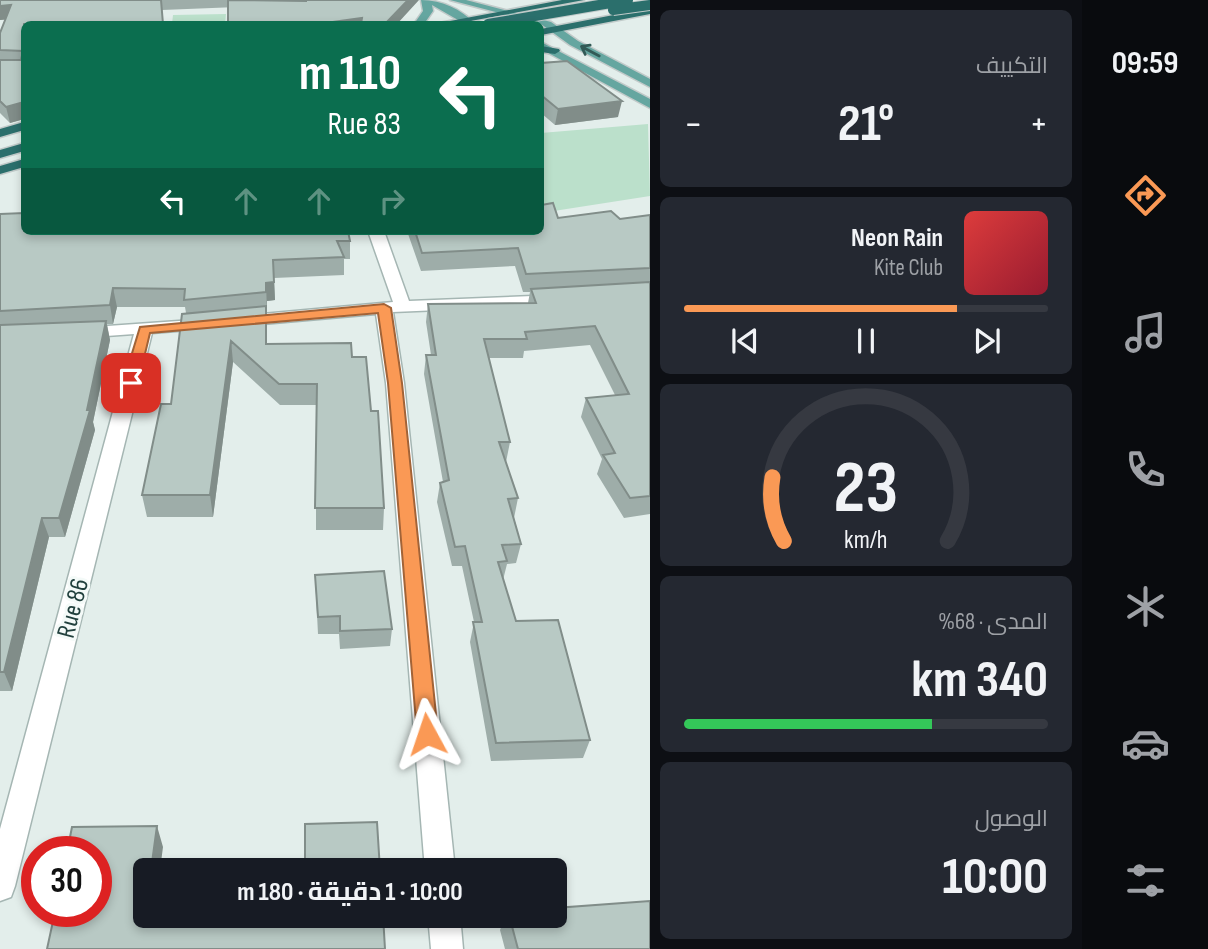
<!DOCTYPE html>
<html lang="ar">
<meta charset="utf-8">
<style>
body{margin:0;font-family:"Sofia Sans Condensed",Cairo,sans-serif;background:#242831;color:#f1f3f6;direction:rtl;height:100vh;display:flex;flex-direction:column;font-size:26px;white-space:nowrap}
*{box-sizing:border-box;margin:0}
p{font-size:23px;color:#9ea1a6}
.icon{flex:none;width:38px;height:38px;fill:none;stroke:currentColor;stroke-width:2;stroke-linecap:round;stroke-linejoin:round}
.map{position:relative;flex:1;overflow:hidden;direction:ltr}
.panel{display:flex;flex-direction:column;gap:10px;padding:10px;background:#0d0f14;width:432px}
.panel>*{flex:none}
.guide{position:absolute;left:21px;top:21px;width:523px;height:214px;border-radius:10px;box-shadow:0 4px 10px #0003;direction:rtl;background:#0b6e4f;color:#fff;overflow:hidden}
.speed{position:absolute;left:21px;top:836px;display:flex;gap:14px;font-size:35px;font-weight:700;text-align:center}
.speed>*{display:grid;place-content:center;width:91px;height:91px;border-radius:50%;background:#171b24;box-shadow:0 4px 10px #0003;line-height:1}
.speed .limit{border:10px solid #d22;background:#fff;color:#111}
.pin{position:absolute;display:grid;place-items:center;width:60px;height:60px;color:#fff;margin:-30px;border-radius:14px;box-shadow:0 4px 10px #0006}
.me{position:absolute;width:77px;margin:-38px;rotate:355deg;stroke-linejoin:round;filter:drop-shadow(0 0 5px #0008)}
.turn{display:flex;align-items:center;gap:24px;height:147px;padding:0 28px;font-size:32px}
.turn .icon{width:91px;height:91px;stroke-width:2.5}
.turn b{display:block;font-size:49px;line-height:60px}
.lanes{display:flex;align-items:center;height:66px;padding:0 28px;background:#0003;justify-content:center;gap:35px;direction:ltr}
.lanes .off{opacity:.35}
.big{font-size:52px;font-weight:700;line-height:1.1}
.panel .widget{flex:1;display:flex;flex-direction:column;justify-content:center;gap:10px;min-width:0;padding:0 24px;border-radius:10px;background:#242831}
.panel .dial{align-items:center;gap:0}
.dial svg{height:182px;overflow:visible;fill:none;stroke:#363941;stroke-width:7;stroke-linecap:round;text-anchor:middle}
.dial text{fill:#f1f3f6;stroke:none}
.song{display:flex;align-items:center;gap:21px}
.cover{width:84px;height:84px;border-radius:10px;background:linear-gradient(135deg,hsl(0 70% 55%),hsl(350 70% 35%))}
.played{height:7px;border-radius:4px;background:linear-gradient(90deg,#fa9955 75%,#363941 75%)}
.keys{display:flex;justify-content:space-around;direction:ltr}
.heat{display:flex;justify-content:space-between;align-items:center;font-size:38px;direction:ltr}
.charge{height:10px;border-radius:5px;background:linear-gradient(90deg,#34c759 68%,#363941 0)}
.trip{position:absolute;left:133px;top:858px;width:434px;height:70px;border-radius:10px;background:#171b24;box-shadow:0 4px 10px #0003;font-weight:700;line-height:70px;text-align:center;direction:rtl}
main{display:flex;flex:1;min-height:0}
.dock{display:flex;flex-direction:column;width:126px;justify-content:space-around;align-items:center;background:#090b0e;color:#9ea1a6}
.dock .icon{width:49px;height:49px}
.dock .selected{color:#fa9955}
.dock b{font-size:32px;color:#f1f3f6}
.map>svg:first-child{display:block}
.green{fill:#bbe0cb}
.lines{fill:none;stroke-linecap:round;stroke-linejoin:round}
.minor-casing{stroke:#a5b6b3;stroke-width:3}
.major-casing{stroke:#c1cac9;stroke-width:3}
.highway-casing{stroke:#c1cac9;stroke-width:3}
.minor{fill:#fff;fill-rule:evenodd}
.major{fill:#65a6a0;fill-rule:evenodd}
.highway{fill:#2b6f6c;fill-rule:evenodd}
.highway-bridge-casing{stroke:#c1cac9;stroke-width:12;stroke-linecap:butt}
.highway-bridge{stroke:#2b6f6c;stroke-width:10}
.wall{fill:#9eada9}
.shaded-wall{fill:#818d89}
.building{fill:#b8c9c4;stroke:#818d89;stroke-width:2}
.oneway{stroke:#325a56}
.route{fill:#fa9955;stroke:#a26337;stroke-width:2}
.labels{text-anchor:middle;stroke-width:6;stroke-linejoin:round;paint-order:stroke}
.street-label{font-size:26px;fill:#21403d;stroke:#f4faf8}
</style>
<main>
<nav class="dock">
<b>09:59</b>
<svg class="icon selected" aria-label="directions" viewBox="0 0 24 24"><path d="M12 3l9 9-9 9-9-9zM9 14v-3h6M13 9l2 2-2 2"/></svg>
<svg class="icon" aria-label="music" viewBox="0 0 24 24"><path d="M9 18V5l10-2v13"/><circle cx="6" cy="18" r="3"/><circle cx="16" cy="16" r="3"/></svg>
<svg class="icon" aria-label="phone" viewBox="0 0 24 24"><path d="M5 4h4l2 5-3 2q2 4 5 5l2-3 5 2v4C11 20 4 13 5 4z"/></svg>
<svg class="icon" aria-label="climate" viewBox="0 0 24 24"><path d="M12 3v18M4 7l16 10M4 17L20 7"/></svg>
<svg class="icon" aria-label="car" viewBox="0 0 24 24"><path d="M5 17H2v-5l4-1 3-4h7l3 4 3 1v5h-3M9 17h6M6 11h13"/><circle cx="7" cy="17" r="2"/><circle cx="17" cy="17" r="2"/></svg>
<svg class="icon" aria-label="filters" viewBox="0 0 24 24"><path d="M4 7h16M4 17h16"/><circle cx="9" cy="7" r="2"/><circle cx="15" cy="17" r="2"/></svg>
</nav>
<section class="panel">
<div class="widget"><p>التكييف</p>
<div class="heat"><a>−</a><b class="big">21°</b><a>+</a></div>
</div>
<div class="widget">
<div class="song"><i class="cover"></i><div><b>Neon Rain</b><p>Kite Club</p></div></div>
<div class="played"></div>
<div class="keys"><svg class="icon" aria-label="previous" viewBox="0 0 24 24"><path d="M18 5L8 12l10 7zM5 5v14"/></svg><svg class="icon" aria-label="pause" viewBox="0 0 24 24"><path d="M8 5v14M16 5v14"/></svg><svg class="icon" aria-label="next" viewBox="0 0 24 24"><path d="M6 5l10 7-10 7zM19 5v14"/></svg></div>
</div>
<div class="widget dial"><svg viewBox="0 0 100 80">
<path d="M14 69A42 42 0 1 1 86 69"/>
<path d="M14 69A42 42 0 0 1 9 41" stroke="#fa9955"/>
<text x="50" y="56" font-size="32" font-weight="700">23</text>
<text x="50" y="72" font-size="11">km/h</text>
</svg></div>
<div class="widget"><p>المدى · 68%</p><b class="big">340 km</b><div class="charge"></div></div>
<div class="widget"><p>الوصول</p><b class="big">10:00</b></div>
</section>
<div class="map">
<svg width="650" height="949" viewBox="0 0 650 949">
<rect width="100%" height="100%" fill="#e3eeeb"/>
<path class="green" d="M226,14L225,24H172L173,15Z
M648,124L650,196L541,213V133Z"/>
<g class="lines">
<g class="minor-casing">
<path id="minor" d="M368,231H384L409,301L557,295L565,300L557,305L393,312L404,383L455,870H425L386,383L376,314L240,326L231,321L240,316L393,302Z
M207,319L216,324L213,328L152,333L15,886L11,897L0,901V829L134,334L79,338L70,333L79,328Z
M428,915H460L463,949H431Z"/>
</g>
<g class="major-casing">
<path id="major" d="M421,0C443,0 460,9 476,24H465L432,5L433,11L424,24H414L423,11Z
M450,0H466L551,22L578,41L650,79V87L570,45L541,24Z
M541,42L650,99V108L541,49Z"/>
</g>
<g class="highway-casing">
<path id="highway" d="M562,0H584L454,24H434Z
M650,8V14L541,35V29Z
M541,46L559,49L560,51L555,54L541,52Z
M24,122V130L0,137V129Z
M24,143V151L0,158V150Z
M24,159V167L0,174V166Z"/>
</g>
<use href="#minor" class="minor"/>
<use href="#major" class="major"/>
<use href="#highway" class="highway"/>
<g class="highway-bridge-casing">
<path id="highway-bridge" d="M613,10L650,5
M488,24L628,0"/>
</g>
<use href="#highway-bridge" class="highway-bridge"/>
</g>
<path class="wall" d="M0,0H295L303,1V0H419L162,10L24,24V119L10,123L0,113V50L5,19L0,20Z
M541,63L618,117L555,125L541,113Z
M0,214L350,241V259H344V275L274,278L275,300L267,301V344L352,357L371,411L384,508L383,530H316V405H280L233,362L213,517H147L142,495L171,404L186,313L185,307H117L113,324H107L110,340L93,422L95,430L65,537H49L12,691H0Z
M650,215V514L624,518L597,474L602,459L581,417L586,398L615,395L590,345L524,351L523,358H488L510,442L506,462L518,498L514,518L521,544L516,563L507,564L503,580L516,621L590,740L583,758L491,761L470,642L474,622L462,566H452L437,502L440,483L443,482L424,374L426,355H431L426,322L428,304L528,303L530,292H523L515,266L421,271L407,231H541L558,218L620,219Z
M315,575L392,629L390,646L340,649L339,634H318Z
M506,915H555L650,949H505L500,930Z"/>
<path class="shaded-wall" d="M408,0H419L397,24H385Z
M11,5L14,19L0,20V6Z
M362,18L361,24H318Z
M622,101L618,117L555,125L558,109Z
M24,102V119L10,123L6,107Z
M273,260L275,300L267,301V311L266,283Z
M113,288L117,307L113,324L110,305Z
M106,321L110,340L93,422L95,430L65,537L59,518L87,410Z
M231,341L233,362L213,517L210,495Z
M42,518L49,537L12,691L4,672Z
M157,826L163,847L160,870H151Z"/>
<path class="building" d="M0,0H161L163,24H24V102L6,107L0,101V60H21L23,51L0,50V33L11,5L0,6Z
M228,0L306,1V0H408L385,24H361L362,18L318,24H228Z
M567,61L622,101L558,109L541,95V63Z
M553,203L558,218L611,211L620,219L650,215V268L526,274L518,248L422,253L415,231H541V205Z
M24,213V231H348L350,241H337L344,257L273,260L274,282L266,283V292L184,300L185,289L113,288L110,305L0,311V214Z
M650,282V496L630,498L603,455L615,453L586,398L629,394L595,326L525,332L527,339H484L510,442H499L518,498L508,499L521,544L502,545L507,561L498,562L516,621L558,620L590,740L496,743L473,622H482L465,546L455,547L440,483L449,480L426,355H436L428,304L536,303L531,289Z
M266,306V344L351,343L352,357H366L371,411H378L384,508H315L317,384H279L231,341L210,495H142L161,404H171L182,314Z
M106,321L87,410H90L59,518H42L4,672H0V325Z
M384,571L392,629L340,631V616L318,617L315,575Z
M377,822L380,870H305V824Z
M157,826L151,870H145V915H383L385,949H47L55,912H96V852H67L72,827Z
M650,901V949H518L509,915H555V908Z"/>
<defs><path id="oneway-shaft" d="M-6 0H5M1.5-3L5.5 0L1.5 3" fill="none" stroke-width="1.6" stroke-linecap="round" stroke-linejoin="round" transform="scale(1.75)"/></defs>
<use class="oneway" href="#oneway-shaft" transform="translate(590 51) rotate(-152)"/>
<path class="route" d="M384,304L391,308L402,383L438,734L434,741L427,744L420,741L417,734L388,383L378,313L150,333L138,383L131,387L123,383L140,327Z"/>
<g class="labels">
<g class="street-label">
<text transform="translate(72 608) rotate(-75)" y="9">Rue 86</text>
</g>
</g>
</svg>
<div class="speed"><div class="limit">30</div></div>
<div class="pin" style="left:131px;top:383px;background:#d93025"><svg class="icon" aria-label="arrive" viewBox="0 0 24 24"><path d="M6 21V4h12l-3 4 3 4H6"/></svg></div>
<svg class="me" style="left:427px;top:734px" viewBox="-20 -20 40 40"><path d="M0-17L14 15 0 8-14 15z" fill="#fa9955" stroke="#fff" stroke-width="4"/></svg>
<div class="trip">10:00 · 1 دقيقة · 180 m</div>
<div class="guide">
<div class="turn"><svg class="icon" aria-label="left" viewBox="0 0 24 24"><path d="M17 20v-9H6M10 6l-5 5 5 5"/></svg><div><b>110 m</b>Rue 83</div></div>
<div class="lanes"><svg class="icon" aria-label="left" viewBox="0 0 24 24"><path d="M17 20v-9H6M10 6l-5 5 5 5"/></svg><svg class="icon off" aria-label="ahead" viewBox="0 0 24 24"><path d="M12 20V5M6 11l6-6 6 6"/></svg><svg class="icon off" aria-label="ahead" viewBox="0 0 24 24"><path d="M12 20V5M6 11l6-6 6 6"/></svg><svg class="icon off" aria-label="right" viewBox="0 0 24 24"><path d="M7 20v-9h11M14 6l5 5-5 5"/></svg></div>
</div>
</div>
</main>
